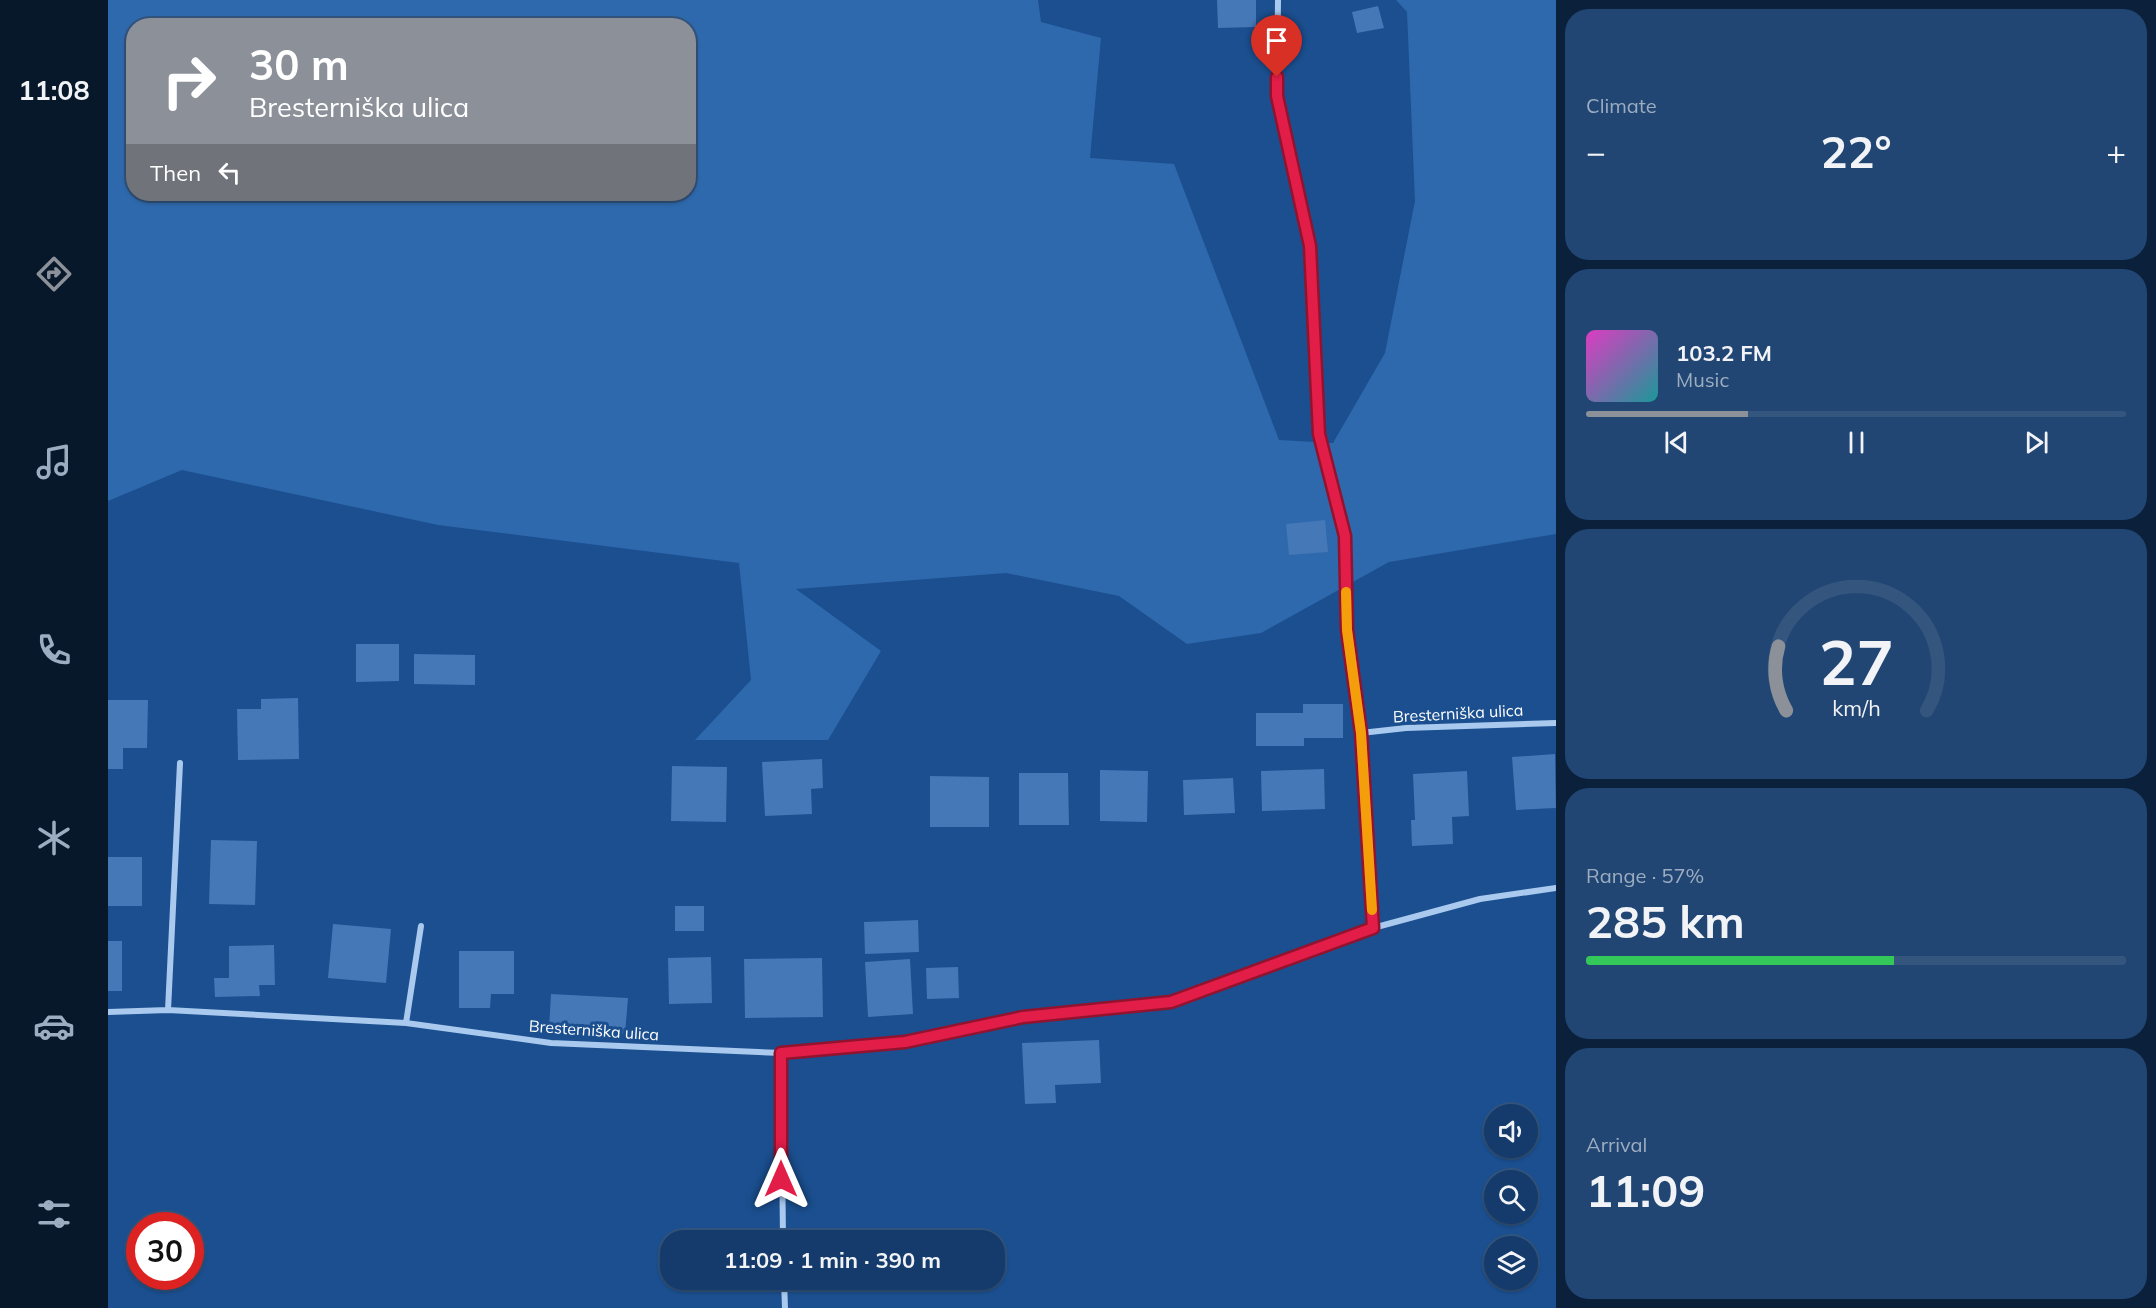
<!DOCTYPE html>
<meta charset="utf-8">
<style>
body{margin:0;font-family:Mulish,sans-serif;background:#214673;color:#f1f3f6;height:100vh;display:flex;flex-direction:column;font-size:22px;white-space:nowrap}
*{box-sizing:border-box;margin:0}
p{font-size:20px;color:#9dadc1}
.icon{flex:none;width:33px;height:33px;fill:none;stroke:currentColor;stroke-width:2;stroke-linecap:round;stroke-linejoin:round}
.map{position:relative;flex:1;overflow:hidden}
.sheet{display:flex;flex-direction:column;gap:9px;padding:9px;background:#0b203b;width:600px}
.sheet>*{flex:none}
.guide{position:absolute;left:18px;top:18px;width:570px;height:183px;border-radius:24px;box-shadow:0 2px 4px #0004,0 0 0 2px #33557e;background:#8c9099;color:#fff;overflow:hidden}
.controls{position:absolute;left:1376px;top:1104px;display:grid;gap:12px}
.controls a{display:grid;place-items:center;width:54px;height:54px;border-radius:50%;background:#143b6b;box-shadow:0 2px 4px #0004,0 0 0 2px #33557e;font-size:30px}
.speed{position:absolute;left:18px;top:1212px;display:flex;gap:12px;font-size:30px;font-weight:700;text-align:center}
.speed>*{display:grid;place-content:center;width:78px;height:78px;border-radius:50%;background:#143b6b;box-shadow:0 2px 4px #0004,0 0 0 2px #33557e;line-height:1}
.speed .limit{border:9px solid #d22;background:#fff;color:#111}
.pin{position:absolute;display:grid;place-items:center;width:51px;height:51px;color:#fff;margin:-62px -26px;border-radius:50% 50% 50% 0;rotate:-45deg;box-shadow:0 0 6px #0007}
.pin .icon{rotate:45deg}
.me{position:absolute;width:66px;margin:-33px;rotate:0deg;stroke-linejoin:round;filter:drop-shadow(0 0 4px #0008)}
.turn{display:flex;align-items:center;gap:21px;height:126px;padding:0 24px;font-size:27px}
.turn .icon{width:78px;height:78px;stroke-width:2.5}
.turn b{display:block;font-size:42px;line-height:51px}
.then{display:flex;align-items:center;height:57px;padding:0 24px;background:#0003;gap:12px;font-size:22px}
.big{font-size:45px;font-weight:700;line-height:1.1}
.sheet .tile{flex:1;display:flex;flex-direction:column;justify-content:center;gap:9px;min-width:0;padding:0 21px;border-radius:24px;background:#214673}
.sheet .dial{align-items:center;gap:0}
.dial svg{height:156px;overflow:visible;fill:none;stroke:#33557e;stroke-width:7;stroke-linecap:round;text-anchor:middle}
.dial text{fill:#f1f3f6;stroke:none}
.song{display:flex;align-items:center;gap:18px}
.cover{width:72px;height:72px;border-radius:9px;background:linear-gradient(135deg,hsl(310 70% 55%),hsl(180 70% 35%))}
.played{height:6px;border-radius:3px;background:linear-gradient(90deg,#8c9099 30%,#33557e 30%)}
.keys{display:flex;justify-content:space-around;direction:ltr}
.heat{display:flex;justify-content:space-between;align-items:center;font-size:33px;direction:ltr}
.charge{height:9px;border-radius:4px;background:linear-gradient(90deg,#34c759 57%,#33557e 0)}
.trip{position:absolute;left:552px;top:1230px;width:345px;height:60px;border-radius:24px;background:#143b6b;box-shadow:0 2px 4px #0004,0 0 0 2px #33557e;font-weight:700;line-height:60px;text-align:center}
main{display:flex;flex:1;min-height:0}
.tabs{display:flex;flex-direction:column;width:108px;justify-content:space-around;align-items:center;background:#08182b;color:#9dadc1}
.tabs .icon{width:42px;height:42px}
.tabs .current{color:#8c9099}
.tabs b{font-size:27px;color:#f1f3f6}
.map>svg:first-child{display:block}
.green{fill:#2e69ad;fill-rule:evenodd}
.building{fill:#4478b7}
.lines{fill:none;stroke-linecap:round;stroke-linejoin:round}
.street{stroke:#a9c9ee;stroke-width:6}
.route-casing{stroke:#92132f;stroke-width:15}
.route{stroke:#e11d48;stroke-width:10}
.slow{stroke:#f59e0b;stroke-width:10}
.labels{text-anchor:middle;stroke-width:6;stroke-linejoin:round;paint-order:stroke}
.street-label{font-size:16px;fill:#fff;stroke:#1b4f8f}
</style>
<main>
<nav class="tabs">
<b>11:08</b>
<svg class="icon current" aria-label="directions" viewBox="0 0 24 24"><path d="M12 3l9 9-9 9-9-9zM9 14v-3h6M13 9l2 2-2 2"/></svg>
<svg class="icon" aria-label="music" viewBox="0 0 24 24"><path d="M9 18V5l10-2v13"/><circle cx="6" cy="18" r="3"/><circle cx="16" cy="16" r="3"/></svg>
<svg class="icon" aria-label="phone" viewBox="0 0 24 24"><path d="M5 4h4l2 5-3 2q2 4 5 5l2-3 5 2v4C11 20 4 13 5 4z"/></svg>
<svg class="icon" aria-label="climate" viewBox="0 0 24 24"><path d="M12 3v18M4 7l16 10M4 17L20 7"/></svg>
<svg class="icon" aria-label="car" viewBox="0 0 24 24"><path d="M5 17H2v-5l4-1 3-4h7l3 4 3 1v5h-3M9 17h6M6 11h13"/><circle cx="7" cy="17" r="2"/><circle cx="17" cy="17" r="2"/></svg>
<svg class="icon" aria-label="filters" viewBox="0 0 24 24"><path d="M4 7h16M4 17h16"/><circle cx="9" cy="7" r="2"/><circle cx="15" cy="17" r="2"/></svg>
</nav>
<div class="map">
<svg width="1448" height="1308" viewBox="0 0 1448 1308">
<rect width="100%" height="100%" fill="#1b4f8f"/>
<path class="green" d="M0,0H930L933,22L993,38L982,158L1066,164L1171,440L1225,443L1277,353L1307,201L1299,12L1288,0H1448V534L1281,562L1153,633L1079,644L1011,596L898,573L688,589L773,651L720,740H587L643,680L631,563L330,525L74,470L0,501ZM26,26H580V194H26Z"/>
<path class="building" d="M1109,0H1148V27L1110,28Z
M1270,6L1276,28L1249,33L1244,12Z
M1217,520L1220,552L1181,555L1178,524Z
M248,644H291V681L248,682Z
M306,654L367,655V685L306,684Z
M190,698L191,759L130,760L129,709H153V699Z
M0,700H40L39,748H15V769H0Z
M1195,704H1235V738H1196V746H1148V713H1195Z
M1447,754L1448,808L1408,810L1404,757Z
M714,759L715,788L703,789L704,814L657,816L654,762Z
M564,766L619,767L618,822L563,821Z
M1216,769L1217,809L1154,811L1153,771Z
M992,770L1040,771L1039,822L992,821Z
M1359,771L1361,816L1344,817L1345,844L1304,846L1303,820H1307L1305,774Z
M911,773H960L961,825H911Z
M822,776L881,777V827H822Z
M1125,778L1127,813L1076,815L1075,780Z
M103,840L149,841L147,905L101,904Z
M0,857H34V906H0Z
M567,906H596V931H567Z
M810,920L811,952L757,954L756,922Z
M225,924L283,929L278,983L220,978Z
M0,941H14V991H0Z
M166,945L167,985H151L152,996L107,997L106,978H121V946Z
M351,951H406V994H383L382,1008H351Z
M603,957L604,1003L561,1004L560,958Z
M714,958L715,1017L637,1018L636,959Z
M802,959L805,1014L760,1017L757,962Z
M850,967L851,998L819,999L818,968Z
M443,994L520,998L517,1034L441,1029Z
M991,1040L993,1083L947,1085L948,1103L917,1104L914,1043Z"/>
<g class="lines">
<path class="street" d="M1170,0L1169,96L1202,246L1211,433L1237,535L1239,630L1253,733L1265,928
M1253,733L1298,728L1448,723
M60,1010L72,763
M0,1012L60,1010L298,1023L443,1043L673,1053L797,1043L915,1017L1063,1003L1265,928L1372,899L1448,888
M298,1023L313,926
M673,1053L675,1240
M676,1280L677,1308"/>
</g>
<g class="lines">
<g class="route-casing">
<path id="route" d="M673,1179V1053L797,1042L915,1017L1063,1002L1265,928L1253,733L1239,630L1237,536L1211,434L1202,246L1169,96V77"/>
</g>
<use href="#route" class="route"/>
<path class="slow" d="M1238,592L1239,630L1253,733L1264,910"/>
</g>
<g class="labels">
<g class="street-label">
<text transform="translate(1350 713) rotate(-3)" y="6">Bresterniška ulica</text>
<text transform="translate(486 1030) rotate(4)" y="6">Bresterniška ulica</text>
</g>
</g>
</svg>
<div class="controls">
<a><svg class="icon" aria-label="sound" viewBox="0 0 24 24"><path d="M4 9h4l5-4v14l-5-4H4zM17 9q2 3 0 6"/></svg></a>
<a><svg class="icon" aria-label="search" viewBox="0 0 24 24"><circle cx="10" cy="10" r="6"/><path d="M15 15l6 6"/></svg></a>
<a><svg class="icon" aria-label="layers" viewBox="0 0 24 24"><path d="M12 4l9 5-9 5-9-5zM3 14l9 5 9-5"/></svg></a>
</div>
<div class="speed"><div class="limit">30</div></div>
<div class="pin" style="left:1169px;top:77px;background:#d93025"><svg class="icon" aria-label="arrive" viewBox="0 0 24 24"><path d="M6 21V4h12l-3 4 3 4H6"/></svg></div>
<svg class="me" style="left:673px;top:1179px" viewBox="-20 -20 40 40"><path d="M0-17L14 15 0 8-14 15z" fill="#e11d48" stroke="#fff" stroke-width="4"/></svg>
<div class="trip">11:09 · 1 min · 390 m</div>
<div class="guide">
<div class="turn"><svg class="icon" aria-label="right" viewBox="0 0 24 24"><path d="M7 20v-9h11M14 6l5 5-5 5"/></svg><div><b>30 m</b>Bresterniška ulica</div></div>
<div class="then">Then<svg class="icon" aria-label="left" viewBox="0 0 24 24"><path d="M17 20v-9H6M10 6l-5 5 5 5"/></svg></div>
</div>
</div>
<section class="sheet">
<div class="tile"><p>Climate</p>
<div class="heat"><a>−</a><b class="big">22°</b><a>+</a></div>
</div>
<div class="tile">
<div class="song"><i class="cover"></i><div><b>103.2 FM</b><p>Music</p></div></div>
<div class="played"></div>
<div class="keys"><svg class="icon" aria-label="previous" viewBox="0 0 24 24"><path d="M18 5L8 12l10 7zM5 5v14"/></svg><svg class="icon" aria-label="pause" viewBox="0 0 24 24"><path d="M8 5v14M16 5v14"/></svg><svg class="icon" aria-label="next" viewBox="0 0 24 24"><path d="M6 5l10 7-10 7zM19 5v14"/></svg></div>
</div>
<div class="tile dial"><svg viewBox="0 0 100 80">
<path d="M14 69A42 42 0 1 1 86 69"/>
<path d="M14 69A42 42 0 0 1 10 36" stroke="#8c9099"/>
<text x="50" y="56" font-size="32" font-weight="700">27</text>
<text x="50" y="72" font-size="11">km/h</text>
</svg></div>
<div class="tile"><p>Range · 57%</p><b class="big">285 km</b><div class="charge"></div></div>
<div class="tile"><p>Arrival</p><b class="big">11:09</b></div>
</section>
</main>
